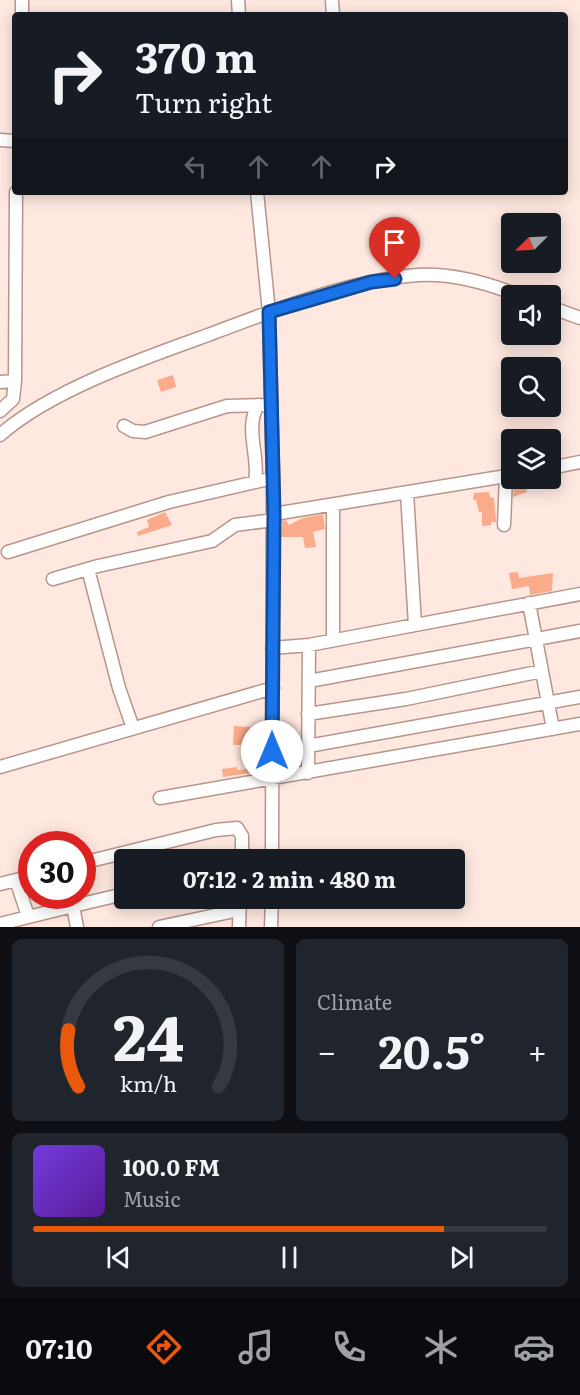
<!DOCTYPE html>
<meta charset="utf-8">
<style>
body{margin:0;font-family:Literata,serif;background:#20242c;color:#f1f3f6;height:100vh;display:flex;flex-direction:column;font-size:22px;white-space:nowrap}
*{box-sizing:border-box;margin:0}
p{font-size:20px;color:#9ea1a6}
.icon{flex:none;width:33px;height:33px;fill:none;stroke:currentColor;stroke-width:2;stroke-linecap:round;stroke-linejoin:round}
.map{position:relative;height:927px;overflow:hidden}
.details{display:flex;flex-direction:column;gap:12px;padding:12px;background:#0d0f14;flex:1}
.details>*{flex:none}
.guide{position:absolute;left:12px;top:12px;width:556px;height:183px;border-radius:6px;box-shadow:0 3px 15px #0003;background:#171b24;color:#f1f3f6;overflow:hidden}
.needle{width:39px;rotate:246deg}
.buttons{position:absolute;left:501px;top:213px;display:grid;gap:12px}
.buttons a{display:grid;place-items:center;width:60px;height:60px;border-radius:6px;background:#171b24;box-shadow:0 3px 15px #0003;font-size:30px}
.speed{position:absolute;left:18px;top:831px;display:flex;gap:12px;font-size:30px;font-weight:700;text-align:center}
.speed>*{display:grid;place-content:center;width:78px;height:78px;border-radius:50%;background:#171b24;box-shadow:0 3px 15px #0003;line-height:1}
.speed .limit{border:9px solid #d22;background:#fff;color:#111}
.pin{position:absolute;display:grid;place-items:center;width:51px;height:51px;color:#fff;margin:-62px -26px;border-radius:50% 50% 50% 0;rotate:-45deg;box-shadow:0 0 6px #0007}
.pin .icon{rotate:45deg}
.me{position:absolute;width:66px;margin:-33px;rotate:0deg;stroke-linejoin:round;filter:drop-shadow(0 0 4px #0008)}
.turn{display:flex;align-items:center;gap:21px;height:126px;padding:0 24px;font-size:27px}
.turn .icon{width:78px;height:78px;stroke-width:2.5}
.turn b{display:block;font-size:42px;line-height:51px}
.lanes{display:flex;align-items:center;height:57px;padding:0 24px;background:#0003;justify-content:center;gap:30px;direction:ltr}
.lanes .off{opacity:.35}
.big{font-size:45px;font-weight:700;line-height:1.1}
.details .tile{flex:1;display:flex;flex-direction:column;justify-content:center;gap:9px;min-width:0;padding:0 21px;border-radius:9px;background:#20242c}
.details .dial{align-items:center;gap:0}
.dial svg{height:156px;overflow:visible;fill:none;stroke:#363941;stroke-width:7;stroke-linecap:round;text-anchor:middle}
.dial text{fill:#f1f3f6;stroke:none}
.song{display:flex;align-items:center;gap:18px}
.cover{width:72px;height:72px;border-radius:9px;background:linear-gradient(135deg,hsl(260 70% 55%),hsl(270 70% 35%))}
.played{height:6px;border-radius:3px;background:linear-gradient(90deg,#ea580c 80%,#363941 80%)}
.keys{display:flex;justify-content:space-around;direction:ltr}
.heat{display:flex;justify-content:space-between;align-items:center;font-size:33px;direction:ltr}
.details .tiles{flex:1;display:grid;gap:12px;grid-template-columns:1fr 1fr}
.tile:last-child{grid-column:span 2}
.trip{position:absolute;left:114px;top:849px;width:351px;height:60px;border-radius:6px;background:#171b24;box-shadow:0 3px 15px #0003;font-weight:700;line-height:60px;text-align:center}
.menu{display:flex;height:96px;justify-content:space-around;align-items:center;background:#090b0e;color:#9ea1a6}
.menu .icon{width:42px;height:42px}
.menu .on{color:#ea580c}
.menu b{font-size:27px;color:#f1f3f6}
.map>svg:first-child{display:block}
.building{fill:#fbaa8a}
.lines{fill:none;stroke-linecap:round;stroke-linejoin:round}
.minor-casing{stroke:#b79689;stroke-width:15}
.minor{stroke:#fff;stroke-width:12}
.route-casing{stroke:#114b97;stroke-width:15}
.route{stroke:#1a73e8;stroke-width:10}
</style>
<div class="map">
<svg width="580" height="927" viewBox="0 0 580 927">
<rect width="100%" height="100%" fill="#fee8e0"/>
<path class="building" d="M173,375L176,387L161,392L157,380Z
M519,478H547V480L526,487L527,492L513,497L514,483Z
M489,492L490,497L494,498L496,522H491V525L482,526V512H479L476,500H473L474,493Z
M165,512L172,525L138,536L137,532L149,527L147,520Z
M323,514L325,529L313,532L316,547L305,548L303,537H281L282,521L286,520L289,525L303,518Z
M518,572L519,578L553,573L552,591L530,595L529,586L512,589L509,573Z
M234,726L250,727L253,736L250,745H233Z
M237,767V770L260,768L258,772L223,777L222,769Z"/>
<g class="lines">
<g class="minor-casing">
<path id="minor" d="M238,0L239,15
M332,0L333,15
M22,15V0
M0,140L15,141
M257,192L269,312L273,478L272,860
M550,307L580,318
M0,382L15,381
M0,411L13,399L15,381L16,192
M124,426L133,431L145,432L227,406L271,405
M0,435C51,390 144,358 208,335C271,311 351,280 418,275C453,273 488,283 520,296
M550,468L580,462
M255,482C260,458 244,428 258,405
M407,493L415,625
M333,505V640
M274,514L512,475
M504,525L506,476
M8,552L169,502L273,478
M88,569L119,688L133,728
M53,579L98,566L212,541L235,525L274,520
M529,603L553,729
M272,648L309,645L580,594
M309,681L580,631
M308,714L406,699L542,671
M308,746L580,697
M0,767L273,688
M308,773L309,645
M160,798L580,724
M82,863L216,830L237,828L242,836V860
M16,880L28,916
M0,884L32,876
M0,924L73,906
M77,927L73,906L124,894
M159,927L239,910
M239,927L240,898
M271,927L272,898"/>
</g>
<use href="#minor" class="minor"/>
</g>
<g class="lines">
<g class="route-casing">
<path id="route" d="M272,751L274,514L269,312L371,282L395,279"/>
</g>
<use href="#route" class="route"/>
</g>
</svg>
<div class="buttons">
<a><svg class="needle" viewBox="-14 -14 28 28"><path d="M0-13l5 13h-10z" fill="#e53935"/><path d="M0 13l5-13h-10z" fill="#9ea1a6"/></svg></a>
<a><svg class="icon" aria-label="sound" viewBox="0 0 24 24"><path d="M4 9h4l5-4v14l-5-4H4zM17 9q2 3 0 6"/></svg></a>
<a><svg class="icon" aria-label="search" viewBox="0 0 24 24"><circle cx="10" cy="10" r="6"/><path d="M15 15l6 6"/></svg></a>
<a><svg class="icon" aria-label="layers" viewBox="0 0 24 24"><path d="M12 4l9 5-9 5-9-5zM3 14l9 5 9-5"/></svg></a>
</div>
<div class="speed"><div class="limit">30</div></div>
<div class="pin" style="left:395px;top:279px;background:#d93025"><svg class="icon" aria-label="arrive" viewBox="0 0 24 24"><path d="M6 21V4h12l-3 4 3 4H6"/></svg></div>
<svg class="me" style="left:272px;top:751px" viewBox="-20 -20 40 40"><circle r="19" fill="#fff"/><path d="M0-13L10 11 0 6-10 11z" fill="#1a73e8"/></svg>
<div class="trip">07:12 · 2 min · 480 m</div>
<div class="guide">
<div class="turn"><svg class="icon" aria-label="right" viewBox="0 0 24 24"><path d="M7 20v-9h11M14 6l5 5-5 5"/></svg><div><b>370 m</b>Turn right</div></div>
<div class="lanes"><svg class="icon off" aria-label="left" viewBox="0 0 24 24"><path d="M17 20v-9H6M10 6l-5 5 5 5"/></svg><svg class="icon off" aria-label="ahead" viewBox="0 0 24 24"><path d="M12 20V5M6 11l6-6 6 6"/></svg><svg class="icon off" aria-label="ahead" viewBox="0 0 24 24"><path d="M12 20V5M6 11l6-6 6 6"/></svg><svg class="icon" aria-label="right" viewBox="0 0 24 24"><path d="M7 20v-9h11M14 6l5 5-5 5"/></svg></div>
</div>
</div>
<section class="details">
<div class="tiles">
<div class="tile dial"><svg viewBox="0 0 100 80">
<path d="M14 69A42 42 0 1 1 86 69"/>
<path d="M14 69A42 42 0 0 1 9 40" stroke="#ea580c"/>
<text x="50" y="56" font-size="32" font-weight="700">24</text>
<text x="50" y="72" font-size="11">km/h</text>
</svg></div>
<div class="tile"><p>Climate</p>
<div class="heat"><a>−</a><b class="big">20.5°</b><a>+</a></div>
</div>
<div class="tile">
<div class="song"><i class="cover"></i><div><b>100.0 FM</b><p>Music</p></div></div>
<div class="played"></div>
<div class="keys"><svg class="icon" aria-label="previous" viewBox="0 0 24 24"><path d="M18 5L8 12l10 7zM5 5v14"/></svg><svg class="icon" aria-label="pause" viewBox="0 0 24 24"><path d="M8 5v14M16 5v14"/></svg><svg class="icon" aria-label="next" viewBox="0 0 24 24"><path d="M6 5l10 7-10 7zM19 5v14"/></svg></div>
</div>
</div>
</section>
<nav class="menu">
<b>07:10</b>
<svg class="icon on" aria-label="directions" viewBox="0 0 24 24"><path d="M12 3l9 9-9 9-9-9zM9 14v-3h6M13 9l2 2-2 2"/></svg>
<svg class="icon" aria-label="music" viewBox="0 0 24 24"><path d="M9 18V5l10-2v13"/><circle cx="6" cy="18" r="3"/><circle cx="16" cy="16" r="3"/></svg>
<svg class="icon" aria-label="phone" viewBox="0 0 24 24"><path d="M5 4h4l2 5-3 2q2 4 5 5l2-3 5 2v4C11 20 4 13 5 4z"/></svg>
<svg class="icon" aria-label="climate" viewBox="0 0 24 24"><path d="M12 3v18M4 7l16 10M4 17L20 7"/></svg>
<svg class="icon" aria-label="car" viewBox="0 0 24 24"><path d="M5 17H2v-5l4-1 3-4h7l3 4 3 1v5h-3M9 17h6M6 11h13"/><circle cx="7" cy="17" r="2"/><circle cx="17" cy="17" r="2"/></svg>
</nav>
